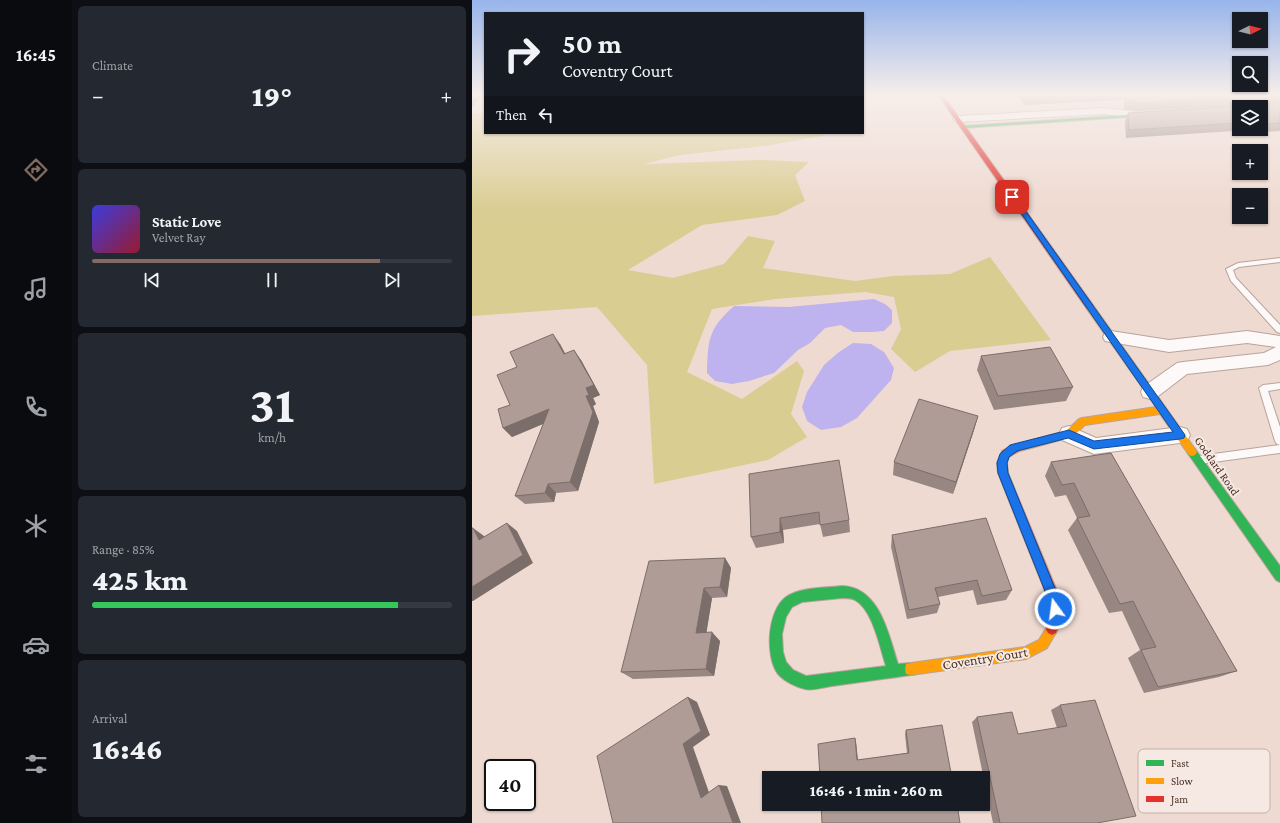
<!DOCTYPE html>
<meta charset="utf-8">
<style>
body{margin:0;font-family:"Crimson Pro",serif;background:#242831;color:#f1f3f6;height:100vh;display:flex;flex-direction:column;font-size:15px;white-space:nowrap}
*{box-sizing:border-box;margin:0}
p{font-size:13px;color:#9ea1a6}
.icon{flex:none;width:22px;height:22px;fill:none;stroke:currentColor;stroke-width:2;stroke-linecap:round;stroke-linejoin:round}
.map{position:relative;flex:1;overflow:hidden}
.drawer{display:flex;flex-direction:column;gap:6px;padding:6px;background:#0d0f14;width:400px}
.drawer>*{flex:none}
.top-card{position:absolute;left:12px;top:12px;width:380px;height:122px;border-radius:0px;box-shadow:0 1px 3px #0004;background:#171b24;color:#f1f3f6;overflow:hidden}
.needle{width:26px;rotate:84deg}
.controls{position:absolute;left:760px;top:12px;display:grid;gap:8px}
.controls a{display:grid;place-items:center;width:36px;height:36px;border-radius:0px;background:#171b24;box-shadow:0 1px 3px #0004;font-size:20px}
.speed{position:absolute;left:12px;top:759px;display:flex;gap:8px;font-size:20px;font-weight:700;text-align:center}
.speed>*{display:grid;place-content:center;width:52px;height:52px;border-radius:50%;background:#171b24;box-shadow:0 1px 3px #0004;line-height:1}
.speed .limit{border:2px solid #111;border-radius:6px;background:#fff;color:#111}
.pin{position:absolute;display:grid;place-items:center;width:34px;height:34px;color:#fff;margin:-17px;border-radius:8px;box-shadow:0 2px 6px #0006}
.me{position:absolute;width:44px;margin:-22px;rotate:346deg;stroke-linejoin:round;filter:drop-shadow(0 0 3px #0008)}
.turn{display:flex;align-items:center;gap:14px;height:84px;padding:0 12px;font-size:18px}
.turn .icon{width:52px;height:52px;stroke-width:2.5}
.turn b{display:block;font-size:28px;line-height:34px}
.then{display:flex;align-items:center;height:38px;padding:0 12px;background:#0003;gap:8px;font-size:15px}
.big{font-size:30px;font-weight:800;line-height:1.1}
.drawer .tile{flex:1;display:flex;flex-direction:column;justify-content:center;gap:6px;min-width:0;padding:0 14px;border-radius:6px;background:#242831}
.drawer .dial{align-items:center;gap:0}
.dial b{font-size:52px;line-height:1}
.song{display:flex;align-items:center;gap:12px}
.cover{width:48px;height:48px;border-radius:6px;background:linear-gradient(135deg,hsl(240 70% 55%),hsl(350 70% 35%))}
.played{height:4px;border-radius:2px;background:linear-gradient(90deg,#826c61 80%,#363941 80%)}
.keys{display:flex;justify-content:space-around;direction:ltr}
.heat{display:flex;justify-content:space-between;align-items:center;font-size:22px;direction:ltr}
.charge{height:6px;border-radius:3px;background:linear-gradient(90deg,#34c759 85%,#363941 0)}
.trip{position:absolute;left:290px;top:771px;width:228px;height:40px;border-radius:0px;background:#171b24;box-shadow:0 1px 3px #0004;font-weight:800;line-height:40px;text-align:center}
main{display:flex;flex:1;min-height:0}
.dock{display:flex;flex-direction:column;width:72px;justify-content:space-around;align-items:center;background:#090b0e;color:#9ea1a6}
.dock .icon{width:28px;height:28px}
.dock .on{color:#826c61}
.dock b{font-size:18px;color:#f1f3f6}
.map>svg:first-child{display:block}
.green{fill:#d9cd92}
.water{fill:#beb3ee}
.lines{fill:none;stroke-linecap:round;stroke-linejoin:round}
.lane-casing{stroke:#b8a49b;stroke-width:2}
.street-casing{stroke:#b8a49b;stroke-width:2}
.fast-casing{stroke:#b8a49b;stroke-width:2}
.slow-casing{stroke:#b8a49b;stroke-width:2}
.jam-casing{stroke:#b8a49b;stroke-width:2}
.lane{fill:#fcf9f8;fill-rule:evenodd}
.street{fill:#fcf9f8;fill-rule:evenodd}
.fast{fill:#30b455;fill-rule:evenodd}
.slow{fill:#ff9f0a;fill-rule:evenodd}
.jam{fill:#e5322d;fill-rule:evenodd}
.wall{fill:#978682;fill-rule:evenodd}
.shaded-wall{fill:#7b6d6a}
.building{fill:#b09c97;stroke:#7b6d6a}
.route{fill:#1a73e8;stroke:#114b97}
.labels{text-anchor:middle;stroke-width:4;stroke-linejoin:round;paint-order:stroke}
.street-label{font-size:12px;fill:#483024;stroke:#f6e9e3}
.near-street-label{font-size:14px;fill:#483024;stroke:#f6e9e3}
.key{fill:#f6e9e3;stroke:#c2b2aa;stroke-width:1}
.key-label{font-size:11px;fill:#483024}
</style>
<main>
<nav class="dock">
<b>16:45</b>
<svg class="icon on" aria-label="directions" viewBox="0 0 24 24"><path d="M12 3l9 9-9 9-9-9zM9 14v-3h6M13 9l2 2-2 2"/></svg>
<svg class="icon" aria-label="music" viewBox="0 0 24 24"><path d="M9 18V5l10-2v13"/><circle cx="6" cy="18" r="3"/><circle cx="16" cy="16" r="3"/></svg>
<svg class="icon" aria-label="phone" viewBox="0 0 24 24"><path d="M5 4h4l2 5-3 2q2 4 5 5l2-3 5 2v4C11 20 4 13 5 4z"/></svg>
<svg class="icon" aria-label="climate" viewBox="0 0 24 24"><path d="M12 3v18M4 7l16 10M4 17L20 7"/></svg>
<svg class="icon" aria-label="car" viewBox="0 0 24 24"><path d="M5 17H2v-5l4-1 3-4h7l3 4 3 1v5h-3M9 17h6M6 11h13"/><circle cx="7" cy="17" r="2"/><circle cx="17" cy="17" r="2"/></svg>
<svg class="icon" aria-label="filters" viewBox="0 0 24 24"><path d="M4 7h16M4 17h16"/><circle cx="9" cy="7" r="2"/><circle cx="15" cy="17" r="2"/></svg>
</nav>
<section class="drawer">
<div class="tile"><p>Climate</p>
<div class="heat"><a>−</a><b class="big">19°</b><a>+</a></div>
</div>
<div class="tile">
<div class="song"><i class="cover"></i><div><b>Static Love</b><p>Velvet Ray</p></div></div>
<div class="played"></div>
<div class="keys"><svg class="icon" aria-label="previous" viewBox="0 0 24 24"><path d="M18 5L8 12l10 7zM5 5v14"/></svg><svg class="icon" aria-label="pause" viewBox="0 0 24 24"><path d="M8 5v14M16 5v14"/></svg><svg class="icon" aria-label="next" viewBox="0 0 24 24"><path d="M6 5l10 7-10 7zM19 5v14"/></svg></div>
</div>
<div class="tile dial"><b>31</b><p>km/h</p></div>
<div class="tile"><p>Range · 85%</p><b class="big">425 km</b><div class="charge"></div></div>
<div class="tile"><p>Arrival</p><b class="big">16:46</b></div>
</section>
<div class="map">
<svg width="808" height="823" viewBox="0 0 808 823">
<rect width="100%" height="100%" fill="#eedad1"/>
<path class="green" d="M13,112V133H353L350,136L293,146L208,155L172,164L288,160L337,162L323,175L333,201L305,215L230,225L156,270L201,278L252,264L276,236L303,241L291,268L383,281L421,276L478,274L518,257L579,340L478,351L443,372L419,349L429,329L422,297L393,292L303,299L240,309L215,372L270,399L325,361L332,371L319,414L335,437L296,460L182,484L175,365L125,307L0,316V113Z"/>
<path class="water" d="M402,299L413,304L420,310V323L412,331L400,332H381L369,325L353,328L338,343L326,350L302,373L277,381L260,384L243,381L235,373C236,340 236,329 262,306L317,307Z
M381,343L399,344L412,352L422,368L419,380L385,418L369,427L349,430L335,421L330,407L335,392L352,365L367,352Z"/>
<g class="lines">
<g class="lane-casing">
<path id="lane" d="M808,258V262L767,267L761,270L764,278L808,325V333L805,332L759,281L754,269L766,263Z
M808,383V389L796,391L808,427V445L805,444L803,441L787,388L791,385Z
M808,445V453L727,464L724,463L722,460L724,457L727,456Z"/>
</g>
<g class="street-casing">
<path id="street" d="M632,108L665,112L670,115L665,118L632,114L486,122L481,119L486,116Z
M639,331L697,340L775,331L808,336V360L796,365L715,374L685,397L678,399L671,397L669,392L671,387L705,363L711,362L792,353L804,347L775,343L697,352L633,341L631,337L633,333Z
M597,426L624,438L708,427L715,429L718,435L715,441L708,443L622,454L590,440L587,434L590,428Z"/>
</g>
<g class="fast-casing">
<path id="fast" d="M684,113L686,115L491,128L489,127L491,126Z
M720,448L723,449L808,566V582L804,580L717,455L715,452L717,449Z
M370,586C408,587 417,636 426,664L439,663L444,664L445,669L444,674L439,675C413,679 386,682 360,686C352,687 340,691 333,689C324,687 312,681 306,674C293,657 295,611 314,597C329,587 353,588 370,586ZM370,598C375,598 379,598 383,600C401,610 408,648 414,666L334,676L321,670L314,662L311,652L310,634L314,617L320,607L330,602Z"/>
</g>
<g class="slow-casing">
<path id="slow" d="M615,305H621L723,449L725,452L723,455L720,456L717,455L688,414L613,425L600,437L544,452L541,451L539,448L541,445L594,431L607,419L610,418L684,407L615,309Z
M580,623L584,625L586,629L575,648L554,659L439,675L434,674L433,669L434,664L439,663L553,647L567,640L576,625Z"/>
</g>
<g class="jam-casing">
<path id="jam" d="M471,95L621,305V309H615L466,95Z
M544,444L547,445L549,448L547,451L537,457L535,463L536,473L587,596L589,614L584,633L580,635L576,633L574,629L577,614L575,596L526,473L525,463L530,451Z"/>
</g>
<use href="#lane" class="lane"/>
<use href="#street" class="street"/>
<use href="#fast" class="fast"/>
<use href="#slow" class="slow"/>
<use href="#jam" class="jam"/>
</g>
<path class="wall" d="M545,95H808V104L794,105H808V131L764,134L761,131L654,138L653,122L656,113L768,106L667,111L652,109V100L553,105ZM767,107H789V129H767Z
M88,344L93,354L109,360L128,395L121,398L124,404L121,406L127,422L106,491L84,493L82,502L53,504L43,496L71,424L40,437L31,428L38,405Z
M509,356L601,387L594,401L522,410L505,370Z
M506,416L502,430L481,494L421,475L422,462Z
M639,453L765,671L747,677L672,693L656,658L668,650L650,611L637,613L596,530L605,518L594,495L583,497L573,476L579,462Z
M277,474L377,520L378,532L351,537L348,524L311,530L312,543L284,548L279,537Z
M420,535L540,590L534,600L505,605L501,590L466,597L468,604L465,613L435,619L419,547Z
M253,558L259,568L255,597L240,598L234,633L248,641L242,676L161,679L149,672Z
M588,705L625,823H521L500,722L505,717L546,734L585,728L579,710Z
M434,730L480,778H348L383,738L384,742L386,760L435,753L433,734Z"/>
<path class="shaded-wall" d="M0,95H11L0,107Z
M81,334L88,344L99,364L92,354Z
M102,350L109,360L128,395L121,398L124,404L121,406L127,422L106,491L98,482L114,396V388Z
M77,409L85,418L40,437L31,428Z
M506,416L502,430L481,494L484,482Z
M76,484L84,493L82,502L73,493Z
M308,518L311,530L312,543L308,532Z
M35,523L45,531L61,563L1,601H0V587Z
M1,528L12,536L18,547L7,540Z
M253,558L259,568L255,597L248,587Z
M232,588L240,598L233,642L224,633Z
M240,632L248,641L242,676L234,669Z
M216,697L225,702L238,735L221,747L239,798H229L211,744Z
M383,738L384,742L386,763L385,760Z
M247,785L255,786L269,823H261Z"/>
<path class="building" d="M553,95H582L555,97Z
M655,95H808V96L790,97L789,99L792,100L794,105H808V123L789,124V107H767V124L765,123L657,130L656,113L771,106L773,105L772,98L670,103L655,101Z
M81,334L92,354L102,350L122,385L114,388L117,395L114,396L121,412L98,482L76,484L73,493L43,496L77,409L31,428L26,409L38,405L25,375L45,367L38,352Z
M578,347L601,387L526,396L509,356Z
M447,399L506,416L484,482L422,462Z
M639,453L765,671L686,687L669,650L684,647L661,601L648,604L605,518L618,516L602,483L590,485L579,462Z
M367,460L377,520L348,525L347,512L308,518V532L279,537L277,474Z
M514,518L540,590L510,596L505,580L463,588L468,604L437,610L420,535Z
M35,523L51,555L0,587V528H1L7,540Z
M253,558L248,587L232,588L224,633L240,632L234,669L149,672L177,561Z
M216,697L229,731L211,744L229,798L247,785L261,823H141L125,756Z
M623,700L664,816L625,823H528L505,717L540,712L546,734L595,726L588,705Z
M470,725L480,778H348L346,744L383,738L385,760L437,753L434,730Z
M349,804H485L488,823H350Z"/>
<linearGradient id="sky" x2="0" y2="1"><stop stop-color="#97b4ea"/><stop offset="0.45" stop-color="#f7eeea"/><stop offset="1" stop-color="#f7eeea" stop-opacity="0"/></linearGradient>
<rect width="808" height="211" fill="url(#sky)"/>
<path class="route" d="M538,196H543L713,435L712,438L708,439L622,449L596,438L545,451L537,457L535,463L536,473L586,596L589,609L587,613L583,615L579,613L575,596L526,473L525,463L528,454L538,445L597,430L622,441L701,432L538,197Z"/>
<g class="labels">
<g class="street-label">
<text transform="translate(745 466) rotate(55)" y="4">Goddard Road</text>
</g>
<g class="near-street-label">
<text transform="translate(513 658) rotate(-9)" y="5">Coventry Court</text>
</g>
</g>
<rect x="666" y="749" width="132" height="64" rx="6" class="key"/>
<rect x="674" y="760" width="18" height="6" fill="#30b455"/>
<rect x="674" y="778" width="18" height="6" fill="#ff9f0a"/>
<rect x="674" y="796" width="18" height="6" fill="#e5322d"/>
<g class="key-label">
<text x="699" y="767">Fast</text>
<text x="699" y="785">Slow</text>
<text x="699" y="803">Jam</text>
</g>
</svg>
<div class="controls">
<a><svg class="needle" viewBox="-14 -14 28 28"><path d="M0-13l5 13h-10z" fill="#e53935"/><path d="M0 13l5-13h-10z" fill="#9ea1a6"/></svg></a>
<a><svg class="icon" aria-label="search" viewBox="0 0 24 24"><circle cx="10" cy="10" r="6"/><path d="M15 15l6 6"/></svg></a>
<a><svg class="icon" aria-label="layers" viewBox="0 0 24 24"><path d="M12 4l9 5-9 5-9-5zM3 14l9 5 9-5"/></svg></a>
<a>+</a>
<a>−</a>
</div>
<div class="speed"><div class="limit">40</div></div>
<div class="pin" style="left:540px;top:197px;background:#d93025"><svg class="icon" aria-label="arrive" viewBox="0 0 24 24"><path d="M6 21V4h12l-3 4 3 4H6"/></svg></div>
<svg class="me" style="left:583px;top:609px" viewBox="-20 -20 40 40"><circle r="17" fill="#1a73e8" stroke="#fff" stroke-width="3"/><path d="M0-11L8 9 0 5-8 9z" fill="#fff"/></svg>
<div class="trip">16:46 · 1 min · 260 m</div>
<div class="top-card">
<div class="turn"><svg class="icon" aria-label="right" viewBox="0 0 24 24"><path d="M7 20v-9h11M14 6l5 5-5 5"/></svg><div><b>50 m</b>Coventry Court</div></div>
<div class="then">Then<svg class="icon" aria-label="left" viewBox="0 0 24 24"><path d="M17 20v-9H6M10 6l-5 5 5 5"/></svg></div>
</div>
</div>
</main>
